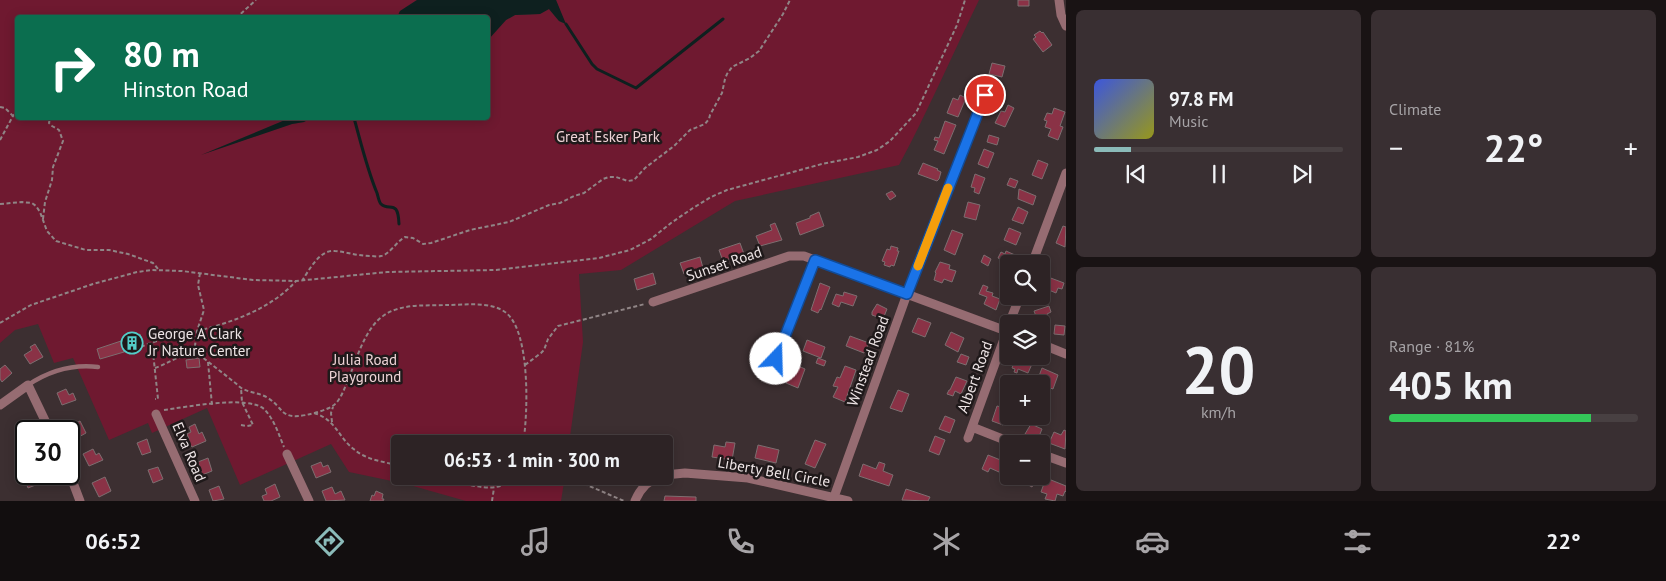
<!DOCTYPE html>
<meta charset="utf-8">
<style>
body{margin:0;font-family:"PT Sans",sans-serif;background:#392f32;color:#f1f3f6;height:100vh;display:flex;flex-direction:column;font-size:19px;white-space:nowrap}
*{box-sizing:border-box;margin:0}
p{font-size:16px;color:#a7a4a7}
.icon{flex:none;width:28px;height:28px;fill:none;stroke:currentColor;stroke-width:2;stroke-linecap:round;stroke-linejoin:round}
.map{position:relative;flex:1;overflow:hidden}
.panel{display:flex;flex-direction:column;gap:10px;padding:10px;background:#191314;width:600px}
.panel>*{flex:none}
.hud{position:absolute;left:15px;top:15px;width:475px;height:105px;border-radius:5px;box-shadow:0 2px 12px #0003,0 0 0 1px #484042;background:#0b6e4f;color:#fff;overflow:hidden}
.controls{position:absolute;left:1000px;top:255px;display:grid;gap:10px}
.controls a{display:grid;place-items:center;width:50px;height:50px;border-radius:5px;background:#2d2325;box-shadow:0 2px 12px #0003,0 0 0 1px #484042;font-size:25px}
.speed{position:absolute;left:15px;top:420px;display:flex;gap:10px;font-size:25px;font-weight:700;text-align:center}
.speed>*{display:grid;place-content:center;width:65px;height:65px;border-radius:50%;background:#2d2325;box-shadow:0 2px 12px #0003,0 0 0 1px #484042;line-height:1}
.speed .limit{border:2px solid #111;border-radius:8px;background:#fff;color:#111}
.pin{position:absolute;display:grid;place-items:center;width:42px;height:42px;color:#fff;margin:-21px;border:2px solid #fff;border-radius:50%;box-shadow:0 1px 5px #0007}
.me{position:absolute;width:55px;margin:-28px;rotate:21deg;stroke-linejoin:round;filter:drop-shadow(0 0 4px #0008)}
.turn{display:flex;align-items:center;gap:18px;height:105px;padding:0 25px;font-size:22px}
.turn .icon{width:65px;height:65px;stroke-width:2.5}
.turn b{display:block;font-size:35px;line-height:42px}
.big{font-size:38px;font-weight:700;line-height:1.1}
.panel .tile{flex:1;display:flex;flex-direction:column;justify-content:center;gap:8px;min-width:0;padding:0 18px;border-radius:8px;background:#392f32}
.panel .dial{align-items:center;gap:0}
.dial b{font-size:65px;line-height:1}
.song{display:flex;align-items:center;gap:15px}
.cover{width:60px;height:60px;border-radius:8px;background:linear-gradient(135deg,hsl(230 70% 55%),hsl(60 70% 35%))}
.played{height:5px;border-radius:2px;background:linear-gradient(90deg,#8bbbb9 15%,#484042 15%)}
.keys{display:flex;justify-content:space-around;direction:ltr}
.heat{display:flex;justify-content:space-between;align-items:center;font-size:28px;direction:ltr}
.charge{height:8px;border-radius:4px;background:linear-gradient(90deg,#34c759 81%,#484042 0)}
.panel .tiles{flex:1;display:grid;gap:10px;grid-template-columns:repeat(2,1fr)}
.trip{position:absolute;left:391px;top:435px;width:282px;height:50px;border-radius:5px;background:#2d2325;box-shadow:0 2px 12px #0003,0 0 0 1px #484042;font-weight:700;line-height:50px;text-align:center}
.tabs{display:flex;height:80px;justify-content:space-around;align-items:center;background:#120e0f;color:#a7a4a7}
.tabs .icon{width:35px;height:35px}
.tabs .on{color:#8bbbb9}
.tabs b{font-size:22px;color:#f1f3f6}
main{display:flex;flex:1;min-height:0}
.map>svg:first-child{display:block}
.green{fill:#6f1930}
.water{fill:#0e201f}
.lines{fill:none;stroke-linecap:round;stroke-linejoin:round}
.stream{stroke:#0e201f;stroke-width:3}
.building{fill:#8a3246;stroke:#7d6e70}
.path{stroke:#908586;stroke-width:2;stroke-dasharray:4 2.5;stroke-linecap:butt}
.service{stroke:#966c72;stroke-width:4.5}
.minor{stroke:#966c72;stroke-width:9}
.route-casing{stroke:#114b97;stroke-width:12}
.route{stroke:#1a73e8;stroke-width:9}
.slow{stroke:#f59e0b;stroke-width:9}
.labels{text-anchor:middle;stroke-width:5;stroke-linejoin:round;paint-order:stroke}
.park-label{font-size:15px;fill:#eed3d6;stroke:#1f191a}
.street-label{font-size:15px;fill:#eee5e6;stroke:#1f191a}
.poi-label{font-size:15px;fill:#eee5e6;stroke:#1f191a;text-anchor:start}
</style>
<main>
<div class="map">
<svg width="1066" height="501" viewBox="0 0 1066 501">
<rect width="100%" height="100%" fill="#3c2f31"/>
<path class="green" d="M0,0H417L400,11L397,18H18V118H290L211,151L292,124L304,122L311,118H488V40L506,20L515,15L540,14L549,9L559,21L565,24L556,0H979C952,55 928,111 899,165L735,201L621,270L579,274L583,342L569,444H400V476H565L561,501H466L406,484L349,472L331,444L240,485L207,408L152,433L148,423L109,440L73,358L54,363L38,324L15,330L0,343Z"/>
<path class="water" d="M417,0H556L566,24L559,21L549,9L540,14L515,15L506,20L488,40V18L397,17L400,11Z
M290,118H311L304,122L292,124L201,155Z"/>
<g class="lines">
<path class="stream" d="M566,24L592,64L597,69L636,88L723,19
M354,118C361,143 367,169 377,193C378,196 379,202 381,204C389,212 398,198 399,224"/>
</g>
<path class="building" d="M1018,0H1029V6H1018Z
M1040,31L1042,33L1043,32L1052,45L1043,52L1033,39L1036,37L1034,35Z
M992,63L1005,66L1002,77L989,74Z
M960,95L966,98L958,117L947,113L953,98L958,100Z
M1008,105L1014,108L1005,127L995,123L1001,111L1005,112Z
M1054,108L1065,112L1060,126L1063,127L1058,140L1048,136L1051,129L1045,127L1047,121L1044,120L1047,113L1052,114Z
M945,121L956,125L944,154L934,150L938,141L934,140L935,137L939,138Z
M989,135L999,138L997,145L987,142Z
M984,149L994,153L988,168L978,164Z
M1038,160L1048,164L1042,179L1032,175Z
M923,163L938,169L937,170L941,172L939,179L937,181L918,174Z
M975,174L985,178L979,194L974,192L975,188L971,187Z
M1010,178L1018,181L1015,188L1007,185Z
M1019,189L1036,196L1033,205L1018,199Z
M892,191L896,196L890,200L886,194Z
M968,202L980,205L976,220L964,217Z
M1018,207L1028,212L1023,224L1012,220Z
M819,212L824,226L800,235L796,223L810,218V216Z
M775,223L782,240L760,246L756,236L772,230L770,225Z
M1063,226L1066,227L1065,247L1056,243Z
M1009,228L1021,233L1016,245L1004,240Z
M952,230L963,234L955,255L944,250Z
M740,243L744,254L723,261L719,250Z
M891,246L898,248L897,251H899L894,266L891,265L890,267L884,265L885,262L882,261L887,249L890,250Z
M1006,251L1015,255L1010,263L998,258L1001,252L1005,254Z
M984,255L991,259L988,266L981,262Z
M700,257L703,268L684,274L680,263Z
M940,262L950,265L949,269L956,271L952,282L944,279L942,283L934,280L936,273L935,272Z
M653,273L656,284L637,290L634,279Z
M1044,277L1047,279L1048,277L1064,283L1062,289L1058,288L1056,293L1044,288L1041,284Z
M820,283L830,287L821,310L820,309L818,313L811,310Z
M983,285L988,287L986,291L993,293L992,296L1000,299L996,310L984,304L987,297L979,294Z
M844,292L857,296L853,306L841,302L839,307L832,304L836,294L843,296Z
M877,304L887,309L883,319L872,315V312Z
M1049,306L1051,312L1047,314L1050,322L1041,325L1039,324L1034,311Z
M918,318L931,323L925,337L912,332Z
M1055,325L1065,326L1064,335L1054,334Z
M951,332L964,338L958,352L945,345Z
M140,334L143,344L124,352L121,341Z
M850,336L869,343L864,353L846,346Z
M807,340L825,347L821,358L803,351Z
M121,341L124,352L100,359L97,349Z
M35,344L43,357L30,364L24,355L32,350L30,347Z
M961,354L969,357L966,365L957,362Z
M199,358L200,367L187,368L186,360Z
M818,358L826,361L824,366L816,363Z
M1016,358L1032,364L1028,373L1018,369L1017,373L1014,372L1015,369L1012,368Z
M794,364L805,369L798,388L786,383Z
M5,365L12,373L2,382L0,379V369Z
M845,366L856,370L845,402L833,397L838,387L833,386L837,377L840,378Z
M1042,368L1058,375L1053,389L1047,387L1049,380L1039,376Z
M956,377L967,381L961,394L955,391L953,396L947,394L949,390H950Z
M66,389L69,395L73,393L76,400L62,405L57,393Z
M898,390L909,394L902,412L890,408Z
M997,406L1009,409V416L1007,421L1005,420L1003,425L992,421Z
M945,416L955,420L950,433L939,429Z
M80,421L86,433L77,438L74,433L72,434L71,432L73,431L71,425Z
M195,424L199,434L202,432L206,441L192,447L187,440L189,439L187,434L191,432L189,427Z
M1031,424L1042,429L1038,439L1025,434Z
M1064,430L1066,431L1065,449L1049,443L1054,432L1061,435Z
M935,436L945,440L939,455L929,451Z
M26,437V451L24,452L20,440Z
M147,439L151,452L142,455L137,443Z
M815,440L826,444L815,468L805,464Z
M668,442L671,453L665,454V444H661Z
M726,442L735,443L732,460L712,457L714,445L725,447Z
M758,445L779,450L776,463L755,458Z
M93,449L96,455L99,453L103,460L89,466L83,454Z
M988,455L1003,461L999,472L990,468L988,472L982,469Z
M208,458L212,471L202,475L198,462Z
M321,462L323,467L328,465L331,472L316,478L311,466Z
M879,462L885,464L883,471L893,475L889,486L859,476L863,464L876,469Z
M158,467L163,479L153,483L148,470Z
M34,474H46L48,480L28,488L26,483L36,479Z
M1012,476H1034L1037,477L1032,487Z
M105,477L111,491L99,497L92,483Z
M1046,478L1066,486V492L1065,491L1063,496L1057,494L1055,501L1045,499L1047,494L1041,492Z
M275,484L280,497L271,501H264L262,496L267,494L265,489Z
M219,486L224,499L213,501L209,490Z
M332,487L335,494L341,491L345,500L326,501L322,491Z
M906,489L930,497L928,501L902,500Z
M376,491L383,494L382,499H384L383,501H370L372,495L374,496Z
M665,496L696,497V501H664Z"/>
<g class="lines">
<path class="path" d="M236,18L256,0
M0,107L5,108L13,116
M0,140L13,116L18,111
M0,204L22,202L32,203L36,206L40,212L47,231L56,241L86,250H109L128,254L153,263L159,270
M43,219L45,202L52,180L53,167L63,141L59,130L52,126L49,123L50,118
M302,281C309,270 320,249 335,251C347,252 358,256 370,256C374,256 378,257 381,256C389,255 397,241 405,237L413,238L423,244L431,243L470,230L509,222L549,205L560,203L574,196L584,193L603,179L609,177H616L628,181L634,180L645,168L674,146L690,130L705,124L709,119L710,115L722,93L725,79L727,74L732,67L750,58L759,51L783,14L790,0
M0,323L31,305L93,284L137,272L152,270L182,271L253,280L296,281L387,272L496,270L599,258L630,250L651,239L671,223L693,208L711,197L727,190L822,164L858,157L877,150L890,141L916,113L957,25L965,0
M152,343L158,399H155
M141,347C156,340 173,337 189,333C227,324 269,311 296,281
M194,353L197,331L204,310L198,285L200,273
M208,362L212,405
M525,365L541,353L544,350L548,339L558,326L645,304
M155,368C168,364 187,349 201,356C212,365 223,373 234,382C237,384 239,387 243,389C251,393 260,393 268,398C284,408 280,420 306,415C315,413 327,410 334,405C340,400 343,392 346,385C355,364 364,329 383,316C401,303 425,306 446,305C464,305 490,301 505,312C531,330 528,416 523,444
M164,410C186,407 248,395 264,409C274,419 279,435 284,447
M314,413C337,420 338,438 355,450C366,460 386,462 400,466
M332,422L331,413L333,407
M241,425L247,426L253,425L242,402L241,388
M433,476C445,480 485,490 496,487C503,486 508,481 512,476
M566,476L624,501
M492,501L494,488"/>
<path class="service" d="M28,385C49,371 73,364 98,367"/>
<path class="minor" d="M1059,0L1061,15L1066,26
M1032,264L1066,173
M653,302L789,256H804L1009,332
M1009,324L1020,296
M1041,344L1066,354
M776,359L815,260
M0,405L28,385L50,431
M156,414L195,501
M972,427L1015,444
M968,438L1009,325
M287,454L309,501
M1041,454L1066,463
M69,472L80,501
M665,475L685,473L748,478L848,501
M834,497L907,294L985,95
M635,501C640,489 648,480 661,476"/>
</g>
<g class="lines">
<g class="route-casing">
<path id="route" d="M776,359L815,260L907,294L985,95"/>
</g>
<use href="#route" class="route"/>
<path class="slow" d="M918,266L948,188"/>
</g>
<defs>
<g id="building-ring" transform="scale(1.125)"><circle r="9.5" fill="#1f191a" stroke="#53cdc9" stroke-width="1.5"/><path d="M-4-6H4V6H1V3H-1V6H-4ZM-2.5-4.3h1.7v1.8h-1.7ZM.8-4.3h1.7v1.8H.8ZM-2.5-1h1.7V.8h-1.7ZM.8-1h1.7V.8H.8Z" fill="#53cdc9"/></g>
</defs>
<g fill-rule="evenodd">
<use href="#building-ring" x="132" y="343"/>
</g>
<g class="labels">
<g class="park-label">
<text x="608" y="142">Great Esker Park</text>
<text x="365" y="365">Julia Road<tspan x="365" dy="17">Playground</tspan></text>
</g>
<g class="street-label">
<text transform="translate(724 264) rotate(-19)" y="5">Sunset Road</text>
<text transform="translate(868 361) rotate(-70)" y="5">Winstead Road</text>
<text transform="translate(975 377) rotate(-70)" y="5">Albert Road</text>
<text transform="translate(189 452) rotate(67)" y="5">Elva Road</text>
<text transform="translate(774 472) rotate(10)" y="5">Liberty Bell Circle</text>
</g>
<g class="poi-label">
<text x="148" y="339">George A Clark<tspan x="148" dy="17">Jr Nature Center</tspan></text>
</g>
</g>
</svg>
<div class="controls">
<a><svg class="icon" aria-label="search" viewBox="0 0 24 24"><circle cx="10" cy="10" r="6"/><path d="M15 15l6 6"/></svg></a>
<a><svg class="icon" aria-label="layers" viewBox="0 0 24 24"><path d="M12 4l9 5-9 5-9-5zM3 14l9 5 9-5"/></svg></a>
<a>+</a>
<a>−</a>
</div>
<div class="speed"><div class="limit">30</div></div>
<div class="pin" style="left:985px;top:95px;background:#d93025"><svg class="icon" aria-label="arrive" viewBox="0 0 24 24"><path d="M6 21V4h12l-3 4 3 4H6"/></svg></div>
<svg class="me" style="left:776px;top:359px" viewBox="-20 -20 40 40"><circle r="19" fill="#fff"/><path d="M0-13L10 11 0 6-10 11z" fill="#1a73e8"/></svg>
<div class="trip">06:53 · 1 min · 300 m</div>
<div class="hud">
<div class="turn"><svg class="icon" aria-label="right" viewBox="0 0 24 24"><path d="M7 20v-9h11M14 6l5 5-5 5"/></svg><div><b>80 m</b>Hinston Road</div></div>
</div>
</div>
<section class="panel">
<div class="tiles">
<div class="tile">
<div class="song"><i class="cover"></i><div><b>97.8 FM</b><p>Music</p></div></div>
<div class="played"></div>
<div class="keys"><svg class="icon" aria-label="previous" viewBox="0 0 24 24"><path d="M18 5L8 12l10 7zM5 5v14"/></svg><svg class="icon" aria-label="pause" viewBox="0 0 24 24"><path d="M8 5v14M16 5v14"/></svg><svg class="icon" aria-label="next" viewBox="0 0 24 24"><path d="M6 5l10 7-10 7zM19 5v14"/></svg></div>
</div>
<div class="tile"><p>Climate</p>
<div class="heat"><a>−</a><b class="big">22°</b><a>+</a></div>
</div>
<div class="tile dial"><b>20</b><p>km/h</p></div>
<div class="tile"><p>Range · 81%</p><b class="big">405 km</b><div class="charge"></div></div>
</div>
</section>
</main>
<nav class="tabs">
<b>06:52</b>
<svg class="icon on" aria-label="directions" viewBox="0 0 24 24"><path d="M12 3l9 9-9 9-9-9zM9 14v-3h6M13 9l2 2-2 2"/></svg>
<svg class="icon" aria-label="music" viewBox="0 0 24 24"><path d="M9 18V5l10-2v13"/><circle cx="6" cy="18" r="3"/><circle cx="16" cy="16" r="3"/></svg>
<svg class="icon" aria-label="phone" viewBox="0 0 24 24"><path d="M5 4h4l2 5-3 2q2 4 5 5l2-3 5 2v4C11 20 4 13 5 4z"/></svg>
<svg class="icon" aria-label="climate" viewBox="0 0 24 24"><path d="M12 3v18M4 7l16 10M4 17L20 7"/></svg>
<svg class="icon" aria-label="car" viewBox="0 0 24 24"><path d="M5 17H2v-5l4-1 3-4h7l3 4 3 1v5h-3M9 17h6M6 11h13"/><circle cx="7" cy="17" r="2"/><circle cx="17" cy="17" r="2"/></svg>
<svg class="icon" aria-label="filters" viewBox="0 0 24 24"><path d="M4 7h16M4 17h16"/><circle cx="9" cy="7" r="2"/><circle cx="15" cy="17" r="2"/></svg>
<b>22°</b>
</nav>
